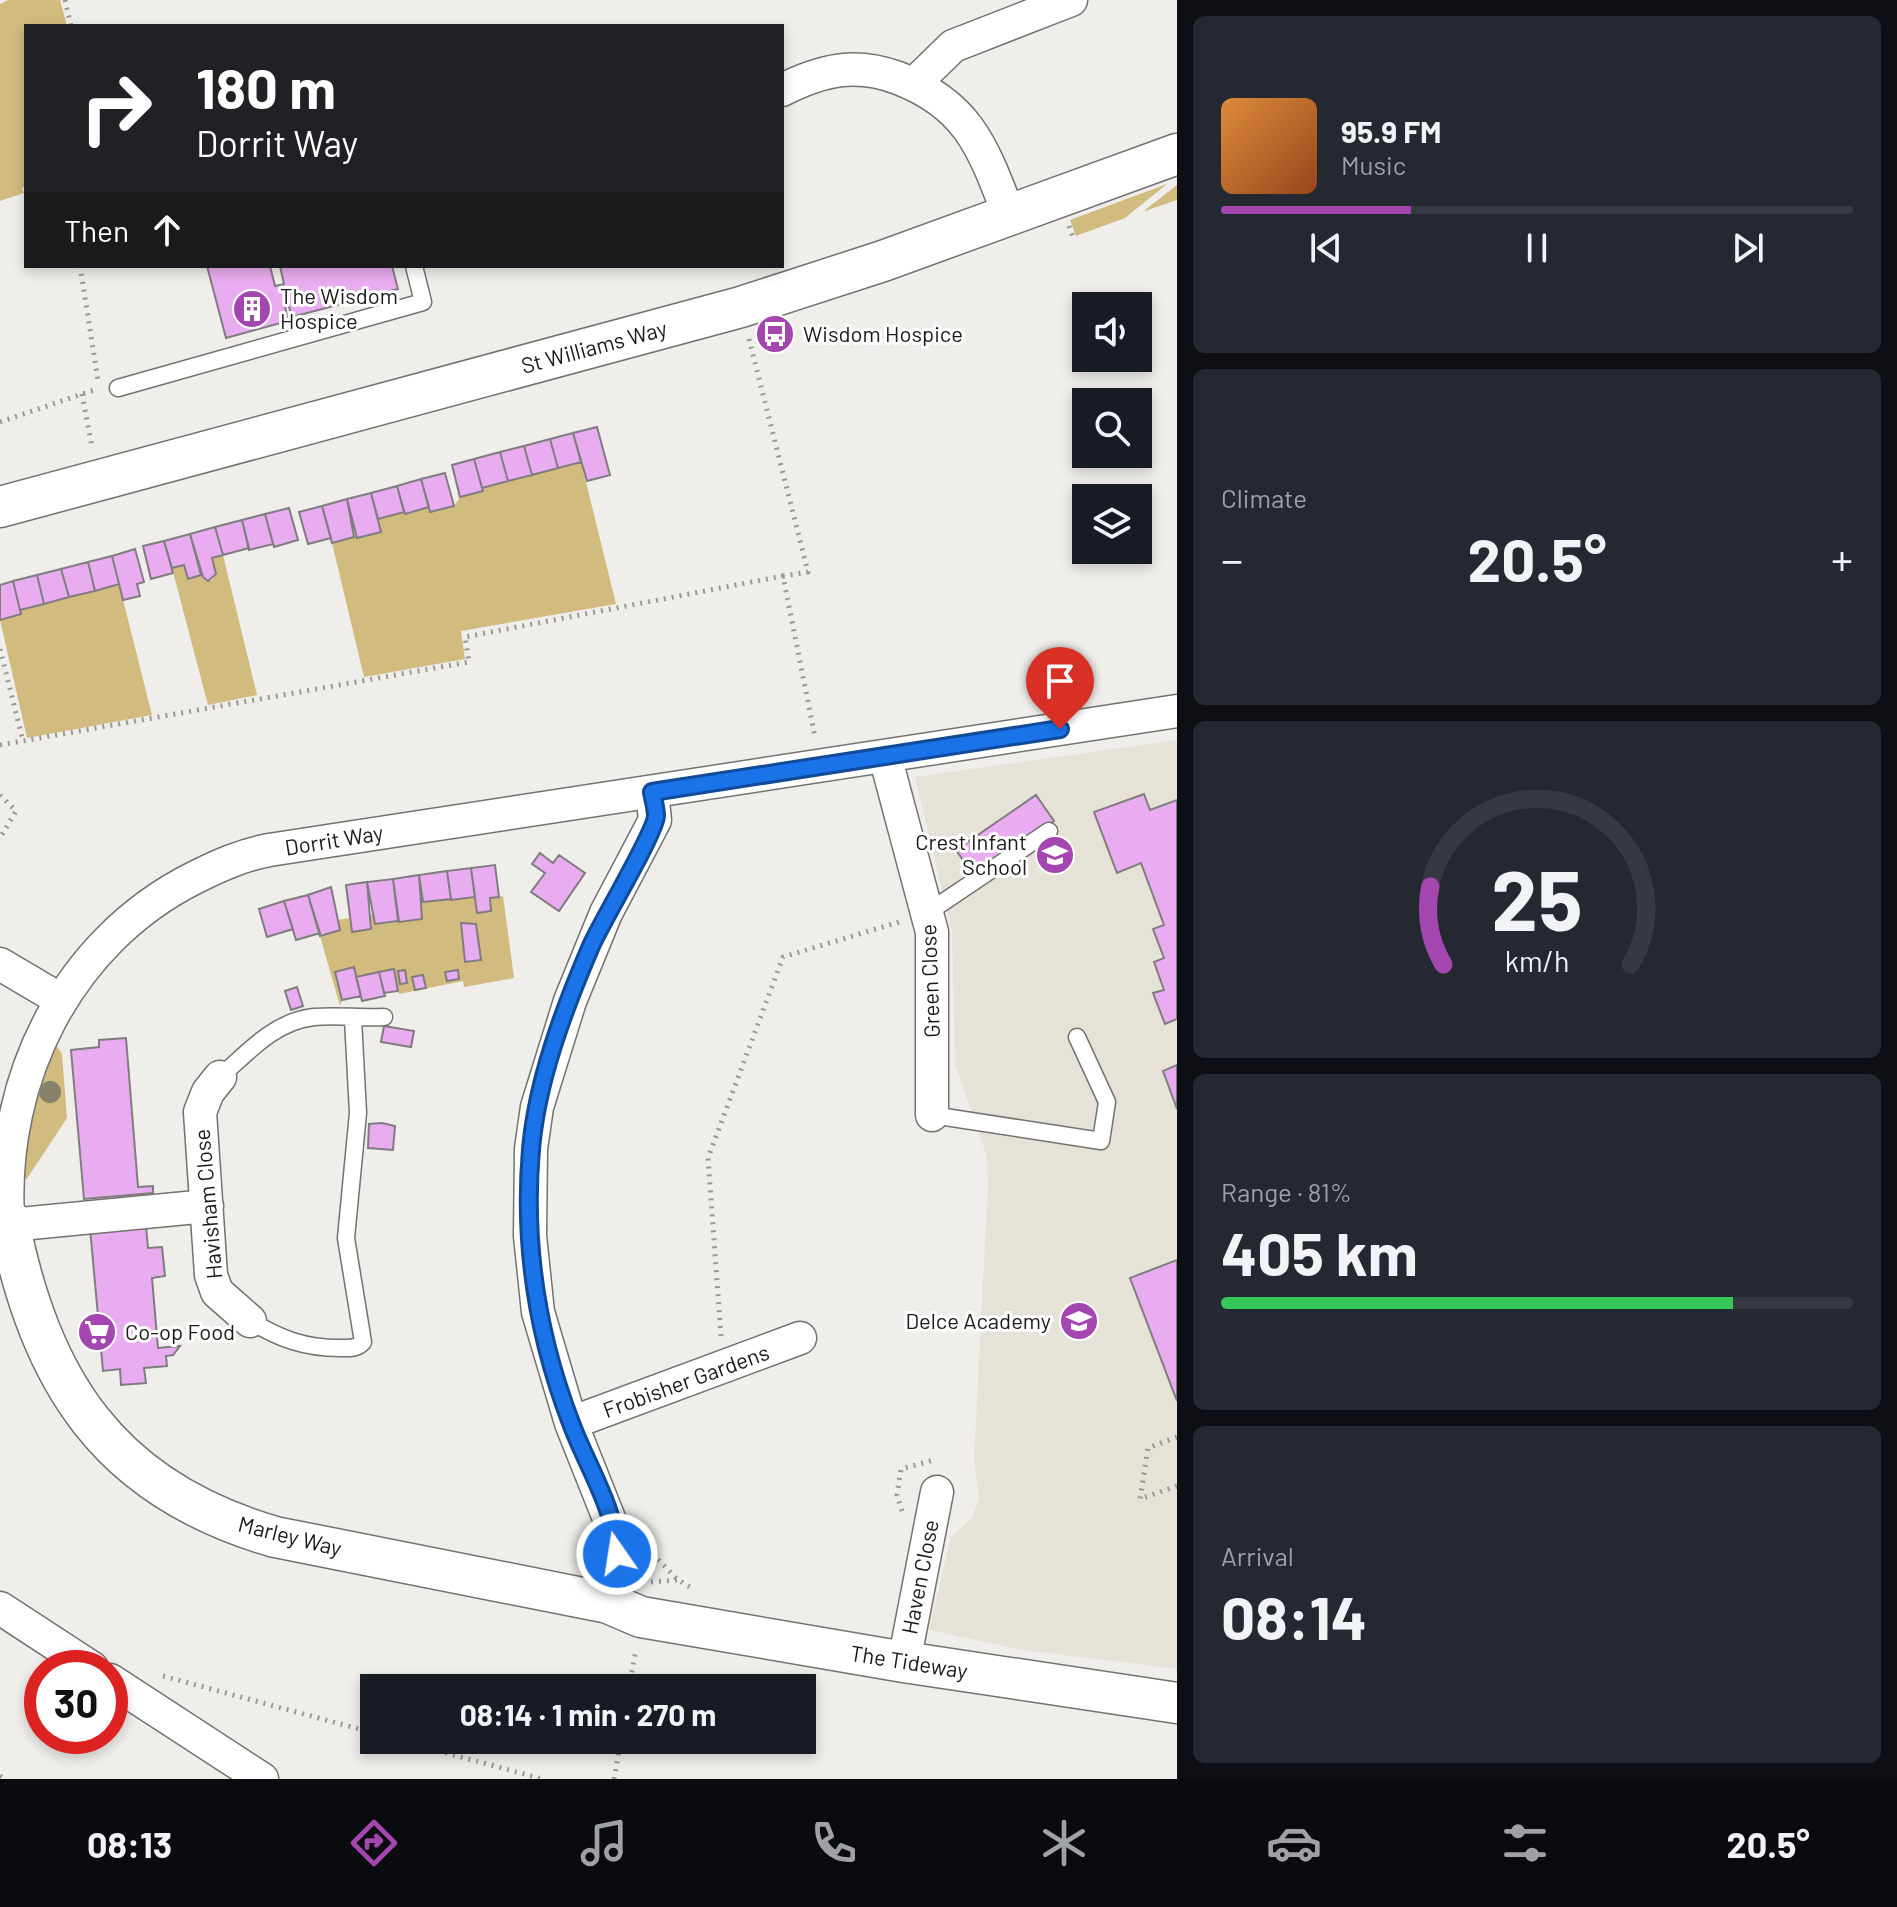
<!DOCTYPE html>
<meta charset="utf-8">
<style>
body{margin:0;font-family:Barlow,sans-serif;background:#242831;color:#f1f3f6;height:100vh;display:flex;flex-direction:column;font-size:30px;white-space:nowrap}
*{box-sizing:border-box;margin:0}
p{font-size:26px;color:#9ea1a6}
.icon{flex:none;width:44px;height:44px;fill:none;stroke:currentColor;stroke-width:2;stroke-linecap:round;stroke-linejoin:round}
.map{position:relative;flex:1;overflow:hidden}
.drawer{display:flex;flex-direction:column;gap:16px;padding:16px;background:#0d0f14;width:720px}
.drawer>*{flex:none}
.top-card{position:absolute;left:24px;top:24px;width:760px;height:244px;border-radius:0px;box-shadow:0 4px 12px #0003;background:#202124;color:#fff;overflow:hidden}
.controls{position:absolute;left:1072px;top:292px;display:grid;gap:16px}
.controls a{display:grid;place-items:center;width:80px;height:80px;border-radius:0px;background:#171b24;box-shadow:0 4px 12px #0003;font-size:40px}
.speed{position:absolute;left:24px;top:1650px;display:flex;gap:16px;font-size:40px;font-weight:700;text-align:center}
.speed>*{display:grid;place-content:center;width:104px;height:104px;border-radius:50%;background:#171b24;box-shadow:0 4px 12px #0003;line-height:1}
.speed .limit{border:12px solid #d22;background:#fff;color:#111}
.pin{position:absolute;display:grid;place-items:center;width:68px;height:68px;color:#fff;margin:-82px -34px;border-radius:50% 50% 50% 0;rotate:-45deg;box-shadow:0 0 8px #0007}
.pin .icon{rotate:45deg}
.me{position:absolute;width:88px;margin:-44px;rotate:347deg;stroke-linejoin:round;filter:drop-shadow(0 0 6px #0008)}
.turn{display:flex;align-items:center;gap:28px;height:168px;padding:0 40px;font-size:36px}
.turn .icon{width:104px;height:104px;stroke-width:2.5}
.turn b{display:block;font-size:56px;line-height:68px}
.then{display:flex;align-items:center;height:76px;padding:0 40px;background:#0003;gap:16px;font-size:30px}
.big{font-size:60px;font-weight:700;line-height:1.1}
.drawer .card{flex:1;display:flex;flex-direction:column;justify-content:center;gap:12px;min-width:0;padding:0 28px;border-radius:12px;background:#242831}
.drawer .dial{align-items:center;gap:0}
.dial svg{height:208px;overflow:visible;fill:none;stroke:#363941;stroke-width:7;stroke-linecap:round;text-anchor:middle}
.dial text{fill:#f1f3f6;stroke:none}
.song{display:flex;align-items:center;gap:24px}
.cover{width:96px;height:96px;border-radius:12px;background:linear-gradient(135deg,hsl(30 70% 55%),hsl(20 70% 35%))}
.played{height:8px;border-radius:4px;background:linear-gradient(90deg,#a446af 30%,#363941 30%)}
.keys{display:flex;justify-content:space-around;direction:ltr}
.heat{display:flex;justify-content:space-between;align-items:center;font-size:44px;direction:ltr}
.charge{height:12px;border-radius:6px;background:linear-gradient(90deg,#34c759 81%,#363941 0)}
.trip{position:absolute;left:360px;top:1674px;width:456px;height:80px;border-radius:0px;background:#171b24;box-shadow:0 4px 12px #0003;font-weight:700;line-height:80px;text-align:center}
.tabs{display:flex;height:128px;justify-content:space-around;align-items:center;background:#090b0e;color:#9ea1a6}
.tabs .icon{width:56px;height:56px}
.tabs .on{color:#a446af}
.tabs b{font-size:36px;color:#f1f3f6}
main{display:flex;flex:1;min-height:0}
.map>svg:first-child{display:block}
.built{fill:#e6e2d8}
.green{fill:#d2bb7f}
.building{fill:#eaacf0;stroke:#7f7d7f;stroke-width:2}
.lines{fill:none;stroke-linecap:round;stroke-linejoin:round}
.service-casing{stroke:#73726f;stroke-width:19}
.minor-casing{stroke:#73726f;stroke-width:35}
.tertiary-casing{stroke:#73726f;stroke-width:43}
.path{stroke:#9a9996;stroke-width:5;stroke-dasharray:2 6;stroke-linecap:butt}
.service{stroke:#fff;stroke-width:16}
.minor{stroke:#fff;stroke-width:32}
.tertiary{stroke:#fff;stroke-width:40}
.tree{fill:#89826a}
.route-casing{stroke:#114b97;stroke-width:20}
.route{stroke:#1a73e8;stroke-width:14}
.labels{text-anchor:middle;stroke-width:6;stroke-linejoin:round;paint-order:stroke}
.poi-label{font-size:22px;fill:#1a1918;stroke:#fff;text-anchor:start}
.street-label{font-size:22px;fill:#1a1918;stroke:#fff}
</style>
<main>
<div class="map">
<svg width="1177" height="1779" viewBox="0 0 1177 1779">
<rect width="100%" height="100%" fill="#efeeea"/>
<path class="built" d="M1177,740V1669L1023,1650L929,1630L951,1537L972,1518L979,1498L974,1460L988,1183L986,1154L955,1064L952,932L915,777Z"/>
<path class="green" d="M8,0H60L67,26H26V186L22,188L24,193L0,201V4Z
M1167,184L1125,218L1076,236L1070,220Z
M1177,185V200L1145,211V210Z
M581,462L616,604L461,631L465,659L364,677L332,543L354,537L351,526L357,538L380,532L378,519L429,507L431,512L454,506L460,497L482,492V488Z
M223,555L257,695L208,705L172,568L184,565L188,579L200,575L199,562L203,577L212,580L216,574L212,558Z
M119,584L152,715L27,738L0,620L21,614L20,610Z
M503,896L514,978L464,987L463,981L399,994L398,991L384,993L379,972L356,977L354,967L335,972L342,1000L340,1006L320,936L340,930L337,920L350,918L353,931L370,929L369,915H374L376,924L422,919L420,902L475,897L478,913L491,911L490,898Z
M56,1045L62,1054L67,1118L26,1180L23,1173L35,1095Z"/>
<path class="building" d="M207,266H270L275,286L284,284L280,266H392L398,289L292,317L287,300L284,301L288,321L226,338Z
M597,427L610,475L587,481L573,433Z
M573,433L581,462L558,468L550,439Z
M550,439L558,468L532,475L524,446Z
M524,446L532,475L508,481L500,452Z
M500,452L508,481L482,488L474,459Z
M474,459L483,491L460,497L452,465Z
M445,473L454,506L430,512L421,479Z
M421,479L429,507L405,514L397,486Z
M397,486L404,512L378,519L371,493Z
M371,493L381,532L357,538L347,499Z
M347,499L354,537L332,543L322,506Z
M322,506L331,538L308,544L299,512Z
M289,508L298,540L274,547L265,514Z
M265,514L273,544L249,550L242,520Z
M242,520L249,548L223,555L215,527Z
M215,527L223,555L212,558L216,574L208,581L203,577L190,534Z
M190,534L201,575L188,579L184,565L172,568L164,541Z
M164,541L173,573L151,579L143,546Z
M135,549L144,582L137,584L140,596L123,600L112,556Z
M112,556L119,584L95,591L88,562Z
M88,562L95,591L69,597L61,569Z
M61,569L69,597L44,604L37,575Z
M37,575L44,604L20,610L13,581Z
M13,581L21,614L0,620V585Z
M1144,794L1150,810L1177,800V1019L1165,1024L1153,993L1164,990L1154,962L1164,958L1153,929L1164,925L1141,863L1117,873L1094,812Z
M1036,795L1054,821L974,876L956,850Z
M540,853L553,863L559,855L585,873L559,911L531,892L545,873L532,864Z
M495,865L499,897L490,898L491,911L477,913L471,868Z
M471,868L475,897L451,900L447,871Z
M447,871L451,899L423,902L419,875Z
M419,875L422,919L399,922L393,879Z
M393,879L398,921L375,924L367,882Z
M367,882L371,929L352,932L346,885Z
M331,887L340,930L320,936L308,895Z
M308,895L320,933L296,940L284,901Z
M284,901L293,929L267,937L259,909Z
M461,923L476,924L481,960L465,962Z
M354,967L361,996L342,1000L335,972Z
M394,969L398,991L384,993L379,972Z
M405,970L407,983L400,984L398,971Z
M458,970L459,979L447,981L445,972Z
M379,972L385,996L362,1001L356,977Z
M423,975L426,988L415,990L412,977Z
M297,987L303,1006L291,1010L285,991Z
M384,1026L414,1031L411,1047L381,1042Z
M126,1038L138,1187L153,1186V1193L84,1199L71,1050L99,1047V1040Z
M1177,1065V1109L1163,1071Z
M382,1123L395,1126L393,1150L368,1148L369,1124Z
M146,1226L148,1248L162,1247L165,1276L152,1278L158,1348L180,1346L173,1355L166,1356L167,1366L144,1368L146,1383L121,1385L120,1369L103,1371L90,1228Z
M1177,1260V1401L1130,1278Z"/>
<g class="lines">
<g class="service-casing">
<path id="service" d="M118,388L423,302L414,266
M927,913L1049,831
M220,1077C248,1052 275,1021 314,1017C337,1015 361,1018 384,1017
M932,1115L1101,1141L1107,1102L1077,1037
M250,1321C281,1339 304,1348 340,1348C349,1348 357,1349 363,1342L346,1238L358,1113L353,1019"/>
</g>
<g class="minor-casing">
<path id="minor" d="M914,84L953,46L1071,0
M782,90C822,70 855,62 898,78C969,105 983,148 1009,215
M885,756L932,932V1115
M0,964L61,1000
M220,1077L208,1092L200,1112L211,1275L217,1292L250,1321
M8,1218C0,1079 67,942 194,878C218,866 242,855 269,850L1177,711
M10,1225L207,1206
M571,1423L800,1338
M608,1603L616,1560V1536L571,1423L538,1312L530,1236L531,1149L537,1107L570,1001L606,913L655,820L652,792
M0,1608L92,1668
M904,1662L937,1492
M110,1680L262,1779"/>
</g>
<g class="tertiary-casing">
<path id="tertiary" d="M0,507L741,307L883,261L1177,154
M0,1219L8,1218C40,1381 108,1489 275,1537L608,1603L641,1617L904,1662L1177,1703"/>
</g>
<path class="path" d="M65,0L71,26
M1069,226L1074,240
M80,266L98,380
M749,339L808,572L783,576L815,737
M82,394L92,447
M0,422L97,389
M0,649L23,741
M0,745L469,662L465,637L783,576
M0,795L16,811L0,838
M721,1336L708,1158L783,957L899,922
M1177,1437L1148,1448L1140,1499L1177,1486
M902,1511L897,1495L901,1469L934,1460
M647,1548L677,1579L693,1589
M651,1582L677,1580
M163,1676L374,1733
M629,1688L636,1650
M399,1740L542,1779
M0,1776L5,1779
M614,1779L621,1740"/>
<use href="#service" class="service"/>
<use href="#minor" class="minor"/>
<use href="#tertiary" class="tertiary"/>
</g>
<circle class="tree" cx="50" cy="1092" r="11"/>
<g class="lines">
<g class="route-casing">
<path id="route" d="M617,1554C616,1510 586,1464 571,1423C537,1335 523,1243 531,1149C537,1080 564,1009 591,946C602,921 655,833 656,816C656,808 653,799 652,792L1060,729"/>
</g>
<use href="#route" class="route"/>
</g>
<defs>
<g id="building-disc" transform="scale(2)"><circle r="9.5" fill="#a446af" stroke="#fff"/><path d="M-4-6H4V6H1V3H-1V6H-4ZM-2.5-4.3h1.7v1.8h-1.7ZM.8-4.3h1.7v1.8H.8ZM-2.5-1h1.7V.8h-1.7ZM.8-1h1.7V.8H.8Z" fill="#fff"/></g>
<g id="bus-disc" transform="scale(2)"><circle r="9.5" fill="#a446af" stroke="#fff"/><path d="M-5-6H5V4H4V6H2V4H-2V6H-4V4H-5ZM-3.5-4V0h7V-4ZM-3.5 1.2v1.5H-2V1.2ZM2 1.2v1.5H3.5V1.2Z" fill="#fff"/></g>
<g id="school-disc" transform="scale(2)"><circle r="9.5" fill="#a446af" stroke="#fff"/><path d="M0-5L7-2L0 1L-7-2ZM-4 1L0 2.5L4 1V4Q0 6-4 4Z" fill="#fff"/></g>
<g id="supermarket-disc" transform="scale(2)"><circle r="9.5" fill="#a446af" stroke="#fff"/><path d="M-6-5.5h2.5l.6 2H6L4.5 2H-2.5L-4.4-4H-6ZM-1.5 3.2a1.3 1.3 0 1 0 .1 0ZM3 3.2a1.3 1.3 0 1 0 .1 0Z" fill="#fff"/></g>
</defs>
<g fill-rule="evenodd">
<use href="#building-disc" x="252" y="309"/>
<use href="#bus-disc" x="775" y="334"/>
<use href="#school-disc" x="1055" y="855"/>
<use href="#school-disc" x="1079" y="1321"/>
<use href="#supermarket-disc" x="97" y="1332"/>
</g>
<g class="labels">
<g class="poi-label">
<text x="280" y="304">The Wisdom<tspan x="280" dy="25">Hospice</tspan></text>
<text x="803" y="342">Wisdom Hospice</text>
<text x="1027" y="850" text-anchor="end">Crest Infant<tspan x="1027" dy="25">School</tspan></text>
<text x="1051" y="1329" text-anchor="end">Delce Academy</text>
<text x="125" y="1340">Co-op Food</text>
</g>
<g class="street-label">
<text transform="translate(594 347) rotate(-15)" y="8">St Williams Way</text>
<text transform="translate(334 840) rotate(-9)" y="8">Dorrit Way</text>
<text transform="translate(930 981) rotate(-92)" y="8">Green Close</text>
<text transform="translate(208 1204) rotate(-95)" y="8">Havisham Close</text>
<text transform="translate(686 1381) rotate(-20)" y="8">Frobisher Gardens</text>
<text transform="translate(290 1536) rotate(14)" y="8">Marley Way</text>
<text transform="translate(920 1577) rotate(-79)" y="8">Haven Close</text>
<text transform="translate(909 1662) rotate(9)" y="8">The Tideway</text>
</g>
</g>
</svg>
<div class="controls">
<a><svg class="icon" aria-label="sound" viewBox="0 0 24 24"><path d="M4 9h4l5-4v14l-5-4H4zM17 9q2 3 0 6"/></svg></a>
<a><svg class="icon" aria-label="search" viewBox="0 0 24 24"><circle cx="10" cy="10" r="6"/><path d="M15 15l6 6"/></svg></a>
<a><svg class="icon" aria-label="layers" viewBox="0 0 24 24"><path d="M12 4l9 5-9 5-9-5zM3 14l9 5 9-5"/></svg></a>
</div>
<div class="speed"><div class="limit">30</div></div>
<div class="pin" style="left:1060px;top:729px;background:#d93025"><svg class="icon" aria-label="arrive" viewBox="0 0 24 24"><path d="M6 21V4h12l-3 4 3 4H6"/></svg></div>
<svg class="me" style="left:617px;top:1554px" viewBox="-20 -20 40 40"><circle r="17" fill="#1a73e8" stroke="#fff" stroke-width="3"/><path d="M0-11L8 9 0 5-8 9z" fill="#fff"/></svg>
<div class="trip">08:14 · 1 min · 270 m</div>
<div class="top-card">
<div class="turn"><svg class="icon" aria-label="right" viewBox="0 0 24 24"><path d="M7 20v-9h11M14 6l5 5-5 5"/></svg><div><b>180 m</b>Dorrit Way</div></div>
<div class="then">Then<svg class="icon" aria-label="ahead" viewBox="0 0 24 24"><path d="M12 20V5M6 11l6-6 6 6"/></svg></div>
</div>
</div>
<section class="drawer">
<div class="card">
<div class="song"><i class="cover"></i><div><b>95.9 FM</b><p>Music</p></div></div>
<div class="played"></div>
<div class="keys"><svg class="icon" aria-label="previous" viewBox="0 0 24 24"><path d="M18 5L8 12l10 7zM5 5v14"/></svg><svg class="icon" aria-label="pause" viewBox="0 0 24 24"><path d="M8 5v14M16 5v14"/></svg><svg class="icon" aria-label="next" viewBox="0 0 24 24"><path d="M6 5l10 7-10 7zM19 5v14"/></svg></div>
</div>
<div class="card"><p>Climate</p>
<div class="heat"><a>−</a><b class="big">20.5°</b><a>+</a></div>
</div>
<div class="card dial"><svg viewBox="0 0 100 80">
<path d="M14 69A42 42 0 1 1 86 69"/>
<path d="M14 69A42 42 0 0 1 9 39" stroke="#a446af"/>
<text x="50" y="56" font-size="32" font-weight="700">25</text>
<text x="50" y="72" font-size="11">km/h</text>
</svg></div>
<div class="card"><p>Range · 81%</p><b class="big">405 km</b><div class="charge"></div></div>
<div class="card"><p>Arrival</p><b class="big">08:14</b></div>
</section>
</main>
<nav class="tabs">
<b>08:13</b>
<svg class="icon on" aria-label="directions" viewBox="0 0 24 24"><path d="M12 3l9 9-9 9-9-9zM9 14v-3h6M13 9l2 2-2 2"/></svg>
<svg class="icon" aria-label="music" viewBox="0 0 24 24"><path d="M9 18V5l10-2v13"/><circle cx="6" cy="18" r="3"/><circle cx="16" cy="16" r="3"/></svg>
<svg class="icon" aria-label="phone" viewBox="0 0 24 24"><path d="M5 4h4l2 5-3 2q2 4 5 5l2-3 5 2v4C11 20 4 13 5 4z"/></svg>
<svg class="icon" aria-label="climate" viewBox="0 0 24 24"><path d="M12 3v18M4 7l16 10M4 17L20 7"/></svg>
<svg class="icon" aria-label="car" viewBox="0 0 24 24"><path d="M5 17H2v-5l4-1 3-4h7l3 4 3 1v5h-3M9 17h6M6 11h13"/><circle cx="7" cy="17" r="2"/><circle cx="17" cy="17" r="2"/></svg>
<svg class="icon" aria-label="filters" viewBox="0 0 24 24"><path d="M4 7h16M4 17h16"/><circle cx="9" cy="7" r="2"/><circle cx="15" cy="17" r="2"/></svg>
<b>20.5°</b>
</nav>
